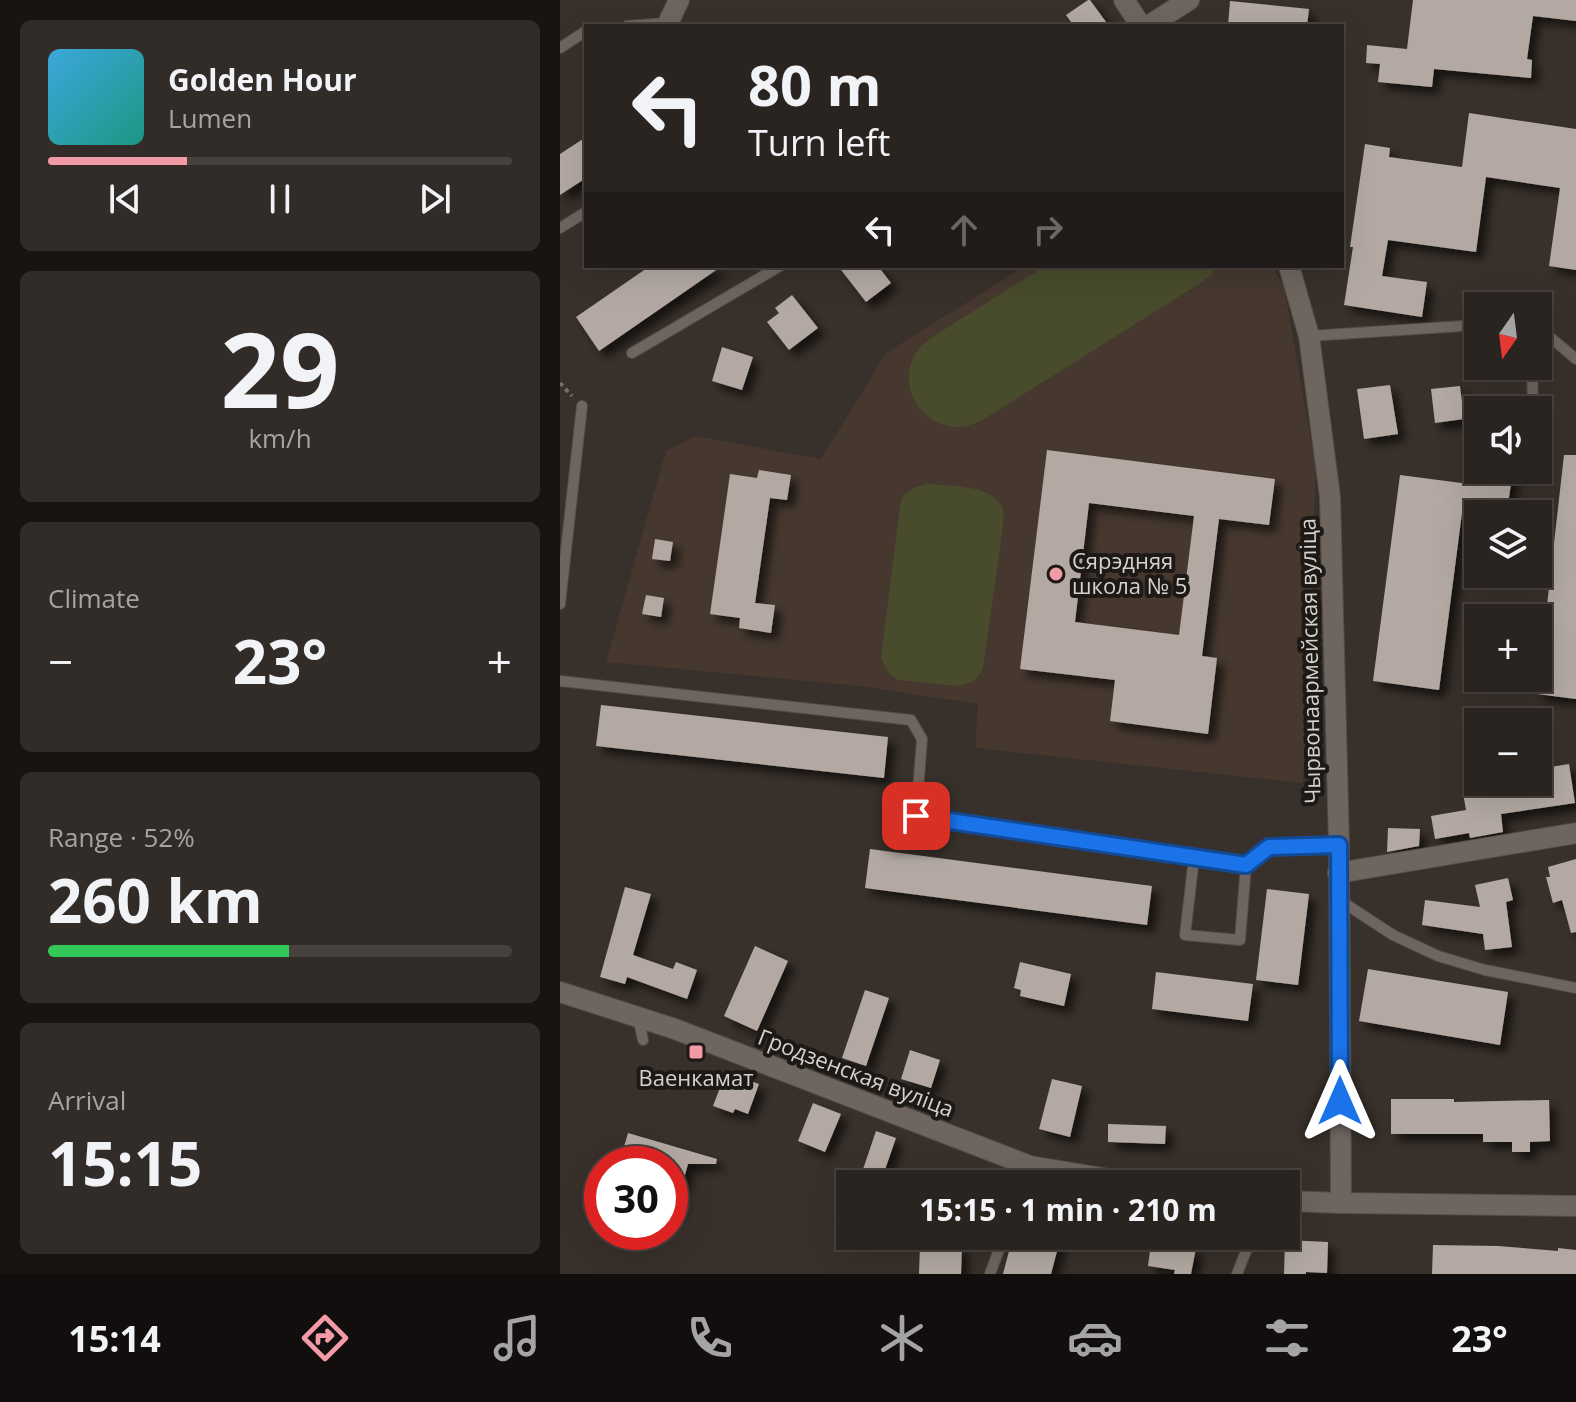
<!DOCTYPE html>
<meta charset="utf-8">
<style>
body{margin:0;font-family:"Open Sans",sans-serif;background:#322c29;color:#f1f3f6;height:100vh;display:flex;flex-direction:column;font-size:30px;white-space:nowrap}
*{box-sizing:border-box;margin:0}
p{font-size:26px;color:#a5a4a5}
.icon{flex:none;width:44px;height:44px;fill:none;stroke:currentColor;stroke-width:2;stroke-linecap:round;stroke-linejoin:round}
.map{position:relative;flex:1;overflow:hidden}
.drawer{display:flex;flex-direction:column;gap:20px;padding:20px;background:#171412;width:560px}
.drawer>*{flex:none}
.hud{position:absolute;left:24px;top:24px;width:760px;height:244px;border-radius:0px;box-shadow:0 8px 32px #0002,0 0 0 2px #46413e;background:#2a2420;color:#f1f3f6;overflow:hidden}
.needle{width:52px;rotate:194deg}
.buttons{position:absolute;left:904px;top:292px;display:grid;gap:16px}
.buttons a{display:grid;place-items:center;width:88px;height:88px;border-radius:0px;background:#2a2420;box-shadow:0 8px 32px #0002,0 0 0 2px #46413e;font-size:40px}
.speed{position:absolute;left:24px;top:1146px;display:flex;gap:16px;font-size:40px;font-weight:700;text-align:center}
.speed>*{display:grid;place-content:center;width:104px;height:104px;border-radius:50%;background:#2a2420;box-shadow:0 8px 32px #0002,0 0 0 2px #46413e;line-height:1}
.speed .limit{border:12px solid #d22;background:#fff;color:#111}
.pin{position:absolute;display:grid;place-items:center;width:68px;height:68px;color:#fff;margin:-34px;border-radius:16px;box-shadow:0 4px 12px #0006}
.me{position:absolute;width:88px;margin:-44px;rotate:0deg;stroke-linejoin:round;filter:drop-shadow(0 0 6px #0008)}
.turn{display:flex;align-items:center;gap:28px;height:168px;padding:0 32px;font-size:36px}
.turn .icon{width:104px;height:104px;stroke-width:2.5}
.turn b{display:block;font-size:56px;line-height:68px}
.lanes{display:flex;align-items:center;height:76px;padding:0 32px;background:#0003;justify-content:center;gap:40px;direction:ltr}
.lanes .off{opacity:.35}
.big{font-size:60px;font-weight:700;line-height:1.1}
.drawer .widget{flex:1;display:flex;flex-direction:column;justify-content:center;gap:12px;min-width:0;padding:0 28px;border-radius:12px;background:#322c29}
.drawer .dial{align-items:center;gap:0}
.dial b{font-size:104px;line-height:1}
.song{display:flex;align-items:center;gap:24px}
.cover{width:96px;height:96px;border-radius:12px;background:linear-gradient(135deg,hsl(200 70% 55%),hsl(170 70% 35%))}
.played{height:8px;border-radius:4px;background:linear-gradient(90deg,#f39aa7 30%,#46413e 30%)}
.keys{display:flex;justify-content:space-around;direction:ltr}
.heat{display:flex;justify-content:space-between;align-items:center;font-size:44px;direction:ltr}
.charge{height:12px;border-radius:6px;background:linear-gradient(90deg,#34c759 52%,#46413e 0)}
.trip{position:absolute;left:276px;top:1170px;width:464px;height:80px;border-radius:0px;background:#2a2420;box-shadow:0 8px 32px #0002,0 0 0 2px #46413e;font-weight:700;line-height:80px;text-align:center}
.dock{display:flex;height:128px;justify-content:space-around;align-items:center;background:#110e0d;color:#a5a4a5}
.dock .icon{width:56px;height:56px}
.dock .on{color:#f39aa7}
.dock b{font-size:36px;color:#f1f3f6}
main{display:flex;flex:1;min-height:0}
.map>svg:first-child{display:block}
.built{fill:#46382f}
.green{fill:#484b2c}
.building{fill:#b3a9a2;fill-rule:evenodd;filter:url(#shadow)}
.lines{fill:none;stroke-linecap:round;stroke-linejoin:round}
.service-casing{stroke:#524c47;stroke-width:12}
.minor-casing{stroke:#524c47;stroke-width:22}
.tertiary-casing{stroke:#524c47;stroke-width:22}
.path{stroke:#756e69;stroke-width:4;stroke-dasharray:4 4;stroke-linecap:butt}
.service{stroke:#6f655f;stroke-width:10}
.minor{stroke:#6f655f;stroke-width:20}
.tertiary{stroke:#6f655f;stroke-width:20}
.route-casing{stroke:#114b97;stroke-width:20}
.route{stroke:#1a73e8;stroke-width:14}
.poi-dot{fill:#f39aa7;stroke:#1c1916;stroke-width:3}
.labels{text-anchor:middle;stroke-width:8;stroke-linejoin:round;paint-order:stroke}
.poi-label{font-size:22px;fill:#d6d1cd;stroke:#1c1916;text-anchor:start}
.street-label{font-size:22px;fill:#d6d1cd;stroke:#1c1916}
</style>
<main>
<section class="drawer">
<div class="widget">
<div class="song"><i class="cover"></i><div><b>Golden Hour</b><p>Lumen</p></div></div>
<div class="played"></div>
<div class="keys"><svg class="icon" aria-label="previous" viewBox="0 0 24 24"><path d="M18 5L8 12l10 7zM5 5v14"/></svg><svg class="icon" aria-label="pause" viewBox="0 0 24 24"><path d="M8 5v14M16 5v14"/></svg><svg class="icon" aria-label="next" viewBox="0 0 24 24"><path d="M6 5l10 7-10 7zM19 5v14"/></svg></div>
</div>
<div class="widget dial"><b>29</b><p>km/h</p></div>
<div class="widget"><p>Climate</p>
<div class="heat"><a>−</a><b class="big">23°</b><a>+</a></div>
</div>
<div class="widget"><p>Range · 52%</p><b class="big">260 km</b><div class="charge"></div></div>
<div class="widget"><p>Arrival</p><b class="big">15:15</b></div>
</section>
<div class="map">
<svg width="1016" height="1274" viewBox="0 0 1016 1274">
<defs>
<filter id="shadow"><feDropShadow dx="7" dy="7" stdDeviation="4" flood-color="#0009"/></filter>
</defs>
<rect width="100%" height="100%" fill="#38302a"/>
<path class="built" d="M465,266H712L724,286L756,470L743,783L415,748L418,704L299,686L46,662L106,451L135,436L261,459L326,353Z"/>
<path class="green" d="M485,266H657L652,274L642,282L424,419C416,423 409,426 400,427C364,429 337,389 354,356C358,349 364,343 371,338Z
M366,484C388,486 432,484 442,507C444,512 443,520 443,526L423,668C417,680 412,683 399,686L338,680L328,672L321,658L340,507L343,495L356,487Z"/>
<path class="building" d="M528,0H530L549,26H514L506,15Z
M853,0H1016V21L973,16L967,59L972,60L971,78L874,69L872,87L818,82L820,64L806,63L807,45L847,49Z
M670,1L749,9L747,26H668Z
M909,113L1016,129V270L989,266L1000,188L926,177L916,252L828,240L822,276L867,282L862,317L784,305L793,247H790L805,144L830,148L829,157L902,167Z
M26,137V178L0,195V154Z
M90,266H162L39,351L16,317Z
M278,266H318L331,283L306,302Z
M232,295L258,328L229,350L207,322L219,313L215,308Z
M162,347L193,357L182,390L152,381Z
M830,385L838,434L804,439L797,389Z
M900,386L904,419L875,423L871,389Z
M487,450L715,479L709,525L659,519L642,656L657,658L648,734L550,721L555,680L460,669ZM529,503L634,516L619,635L515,622Z
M1004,455H1016V699L977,694Z
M199,470L231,475L227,500L210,498L195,603L215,605L211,633L179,628L180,618L150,614L170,474L197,478Z
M911,470H953L947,511L903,505L879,690L813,681L840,475L909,484Z
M95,539L113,542L110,561L92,559Z
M86,595L104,598L101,617L82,614Z
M41,705L328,737L324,778L36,746Z
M1009,764L1015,803L941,814L943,832L910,838L909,833L875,839L871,816L906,810L902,787L941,782H978V769Z
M828,828L860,829L859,846L827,852Z
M310,849L592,886L587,925L305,888Z
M1016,859V932L1011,933L1002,900L993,903L986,877H990L988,867Z
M948,878L953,900L946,902L952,947L925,950L923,934L862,925L865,900L920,907L915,885Z
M65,887L91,894L73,955L113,969L116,962L137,970L127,999L67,977L65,984L40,977Z
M707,889L749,894L738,985L696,980Z
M195,946L228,961L197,1031L164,1016Z
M460,962L511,974L504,1006L460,996L461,990L454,988Z
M808,969L948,992L940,1045L799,1021Z
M596,972L693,984L688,1021L592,1009Z
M305,990L329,998L306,1066L282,1058Z
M350,1050L380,1060L371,1088L341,1079Z
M166,1072L199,1084L188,1114L175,1109L173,1113L153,1106Z
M492,1079L522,1086L510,1137L479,1129Z
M831,1099H894V1102L989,1100L990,1141L970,1142V1152H952V1142H923V1134H831Z
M253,1103L281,1114L265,1152L238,1141Z
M548,1124L606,1126L605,1144L548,1142Z
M316,1131L336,1138L320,1184H298Z
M68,1133L157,1159L156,1164H128L115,1211L110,1210V1164H59Z
M453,1236H501L491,1274H443Z
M592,1236H616L615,1245L636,1248L631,1274H614L615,1270L588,1266Z
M725,1240L768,1242L767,1273L746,1272V1274H724Z
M360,1245L402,1247L401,1274H359Z
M873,1245L938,1246L998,1251V1248L1016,1250V1274H872Z"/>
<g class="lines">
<g class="service-casing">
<path id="service" d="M67,26L108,23
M0,48L26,31
M0,228L26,212
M978,327L1016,359
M749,336L918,325
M72,353L220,266
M972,366L973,410
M0,604L22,406
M0,681L351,720L362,739L356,816L686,865L709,847L779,845
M634,858L625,935L680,940L686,865
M781,901L833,935L878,956L925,970L1016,988
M78,1018L83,1040
M463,1184L470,1166
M430,1274L444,1236
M677,1274L692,1236"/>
</g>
<g class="minor-casing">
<path id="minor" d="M564,0L581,26
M109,26L108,23L119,0
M588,26L629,0
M729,266L749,336L770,497L779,845L781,1203
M778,873L1016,833"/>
</g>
<g class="tertiary-casing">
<path id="tertiary" d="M0,992L115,1029L470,1166L579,1184
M726,1201L781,1203L1016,1206"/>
</g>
<path class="path" d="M0,383L12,396"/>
<use href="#service" class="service"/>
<use href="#minor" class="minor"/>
<use href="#tertiary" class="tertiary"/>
</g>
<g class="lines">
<g class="route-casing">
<path id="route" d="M356,816L686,865L709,847L779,845L780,1101"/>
</g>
<use href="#route" class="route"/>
</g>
<g class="poi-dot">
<circle cx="496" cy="574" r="8"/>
<rect x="128" y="1044" width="16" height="16" rx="4"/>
</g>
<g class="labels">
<g class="poi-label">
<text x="512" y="569">Сярэдняя<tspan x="512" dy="25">школа № 5</tspan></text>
<text x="136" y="1086" text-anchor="middle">Ваенкамат</text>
</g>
<g class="street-label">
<text transform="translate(750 661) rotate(-91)" y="8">Чырвонаармейская вуліца</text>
<text transform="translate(296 1073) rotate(21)" y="8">Гродзенская вуліца</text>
</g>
</g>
</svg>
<div class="buttons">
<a><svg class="needle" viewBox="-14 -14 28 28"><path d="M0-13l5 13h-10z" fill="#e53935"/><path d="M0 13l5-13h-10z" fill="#a5a4a5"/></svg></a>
<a><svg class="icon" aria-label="sound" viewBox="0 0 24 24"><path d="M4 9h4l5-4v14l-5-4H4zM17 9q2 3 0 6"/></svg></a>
<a><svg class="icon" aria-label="layers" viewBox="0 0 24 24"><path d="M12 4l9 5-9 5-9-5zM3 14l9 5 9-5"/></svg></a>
<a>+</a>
<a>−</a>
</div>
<div class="speed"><div class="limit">30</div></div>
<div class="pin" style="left:356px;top:816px;background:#d93025"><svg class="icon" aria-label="arrive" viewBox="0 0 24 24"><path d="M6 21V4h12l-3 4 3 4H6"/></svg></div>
<svg class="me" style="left:780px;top:1101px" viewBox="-20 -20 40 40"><path d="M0-17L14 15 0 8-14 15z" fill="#1a73e8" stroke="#fff" stroke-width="4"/></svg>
<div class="trip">15:15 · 1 min · 210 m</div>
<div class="hud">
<div class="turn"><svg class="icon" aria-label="left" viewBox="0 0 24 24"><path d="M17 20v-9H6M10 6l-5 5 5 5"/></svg><div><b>80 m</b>Turn left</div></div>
<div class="lanes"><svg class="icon" aria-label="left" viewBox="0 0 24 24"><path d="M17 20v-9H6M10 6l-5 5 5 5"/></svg><svg class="icon off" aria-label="ahead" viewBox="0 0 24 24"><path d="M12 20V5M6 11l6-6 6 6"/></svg><svg class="icon off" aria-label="right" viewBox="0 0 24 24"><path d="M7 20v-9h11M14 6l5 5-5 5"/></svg></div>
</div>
</div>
</main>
<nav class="dock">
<b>15:14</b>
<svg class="icon on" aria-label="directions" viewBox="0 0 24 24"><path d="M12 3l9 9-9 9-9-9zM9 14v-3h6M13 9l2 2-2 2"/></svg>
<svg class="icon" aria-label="music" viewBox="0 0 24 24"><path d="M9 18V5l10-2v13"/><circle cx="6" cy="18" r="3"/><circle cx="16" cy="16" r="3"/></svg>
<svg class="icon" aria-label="phone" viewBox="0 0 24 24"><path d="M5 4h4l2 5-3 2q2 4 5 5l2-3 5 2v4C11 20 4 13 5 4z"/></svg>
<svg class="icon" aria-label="climate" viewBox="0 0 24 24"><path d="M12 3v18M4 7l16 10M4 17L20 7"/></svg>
<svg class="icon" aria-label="car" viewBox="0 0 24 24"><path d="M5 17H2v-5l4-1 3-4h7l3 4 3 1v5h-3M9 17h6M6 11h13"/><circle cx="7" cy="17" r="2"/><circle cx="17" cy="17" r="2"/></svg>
<svg class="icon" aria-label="filters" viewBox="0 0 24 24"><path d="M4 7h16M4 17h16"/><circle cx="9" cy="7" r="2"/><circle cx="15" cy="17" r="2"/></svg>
<b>23°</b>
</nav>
